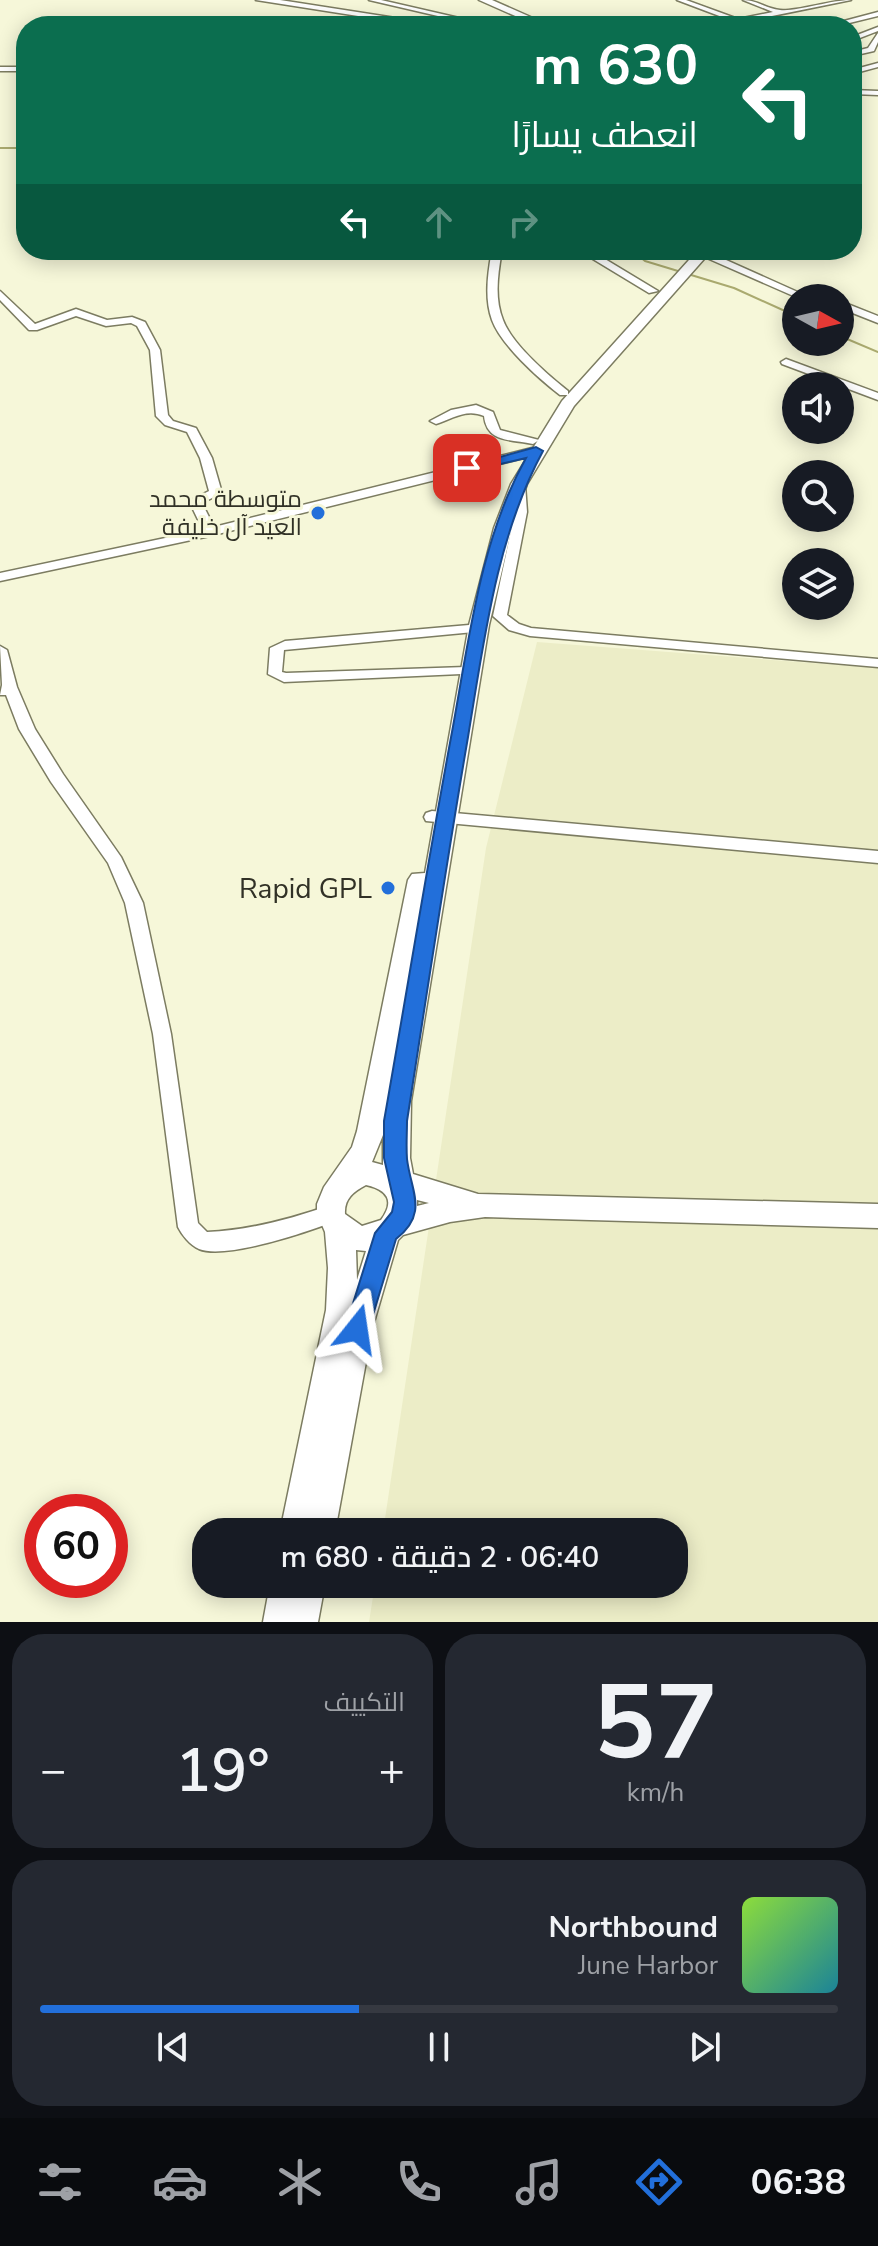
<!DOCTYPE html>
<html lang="ar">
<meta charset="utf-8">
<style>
body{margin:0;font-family:"Nunito Sans",Cairo,sans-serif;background:#242831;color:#f1f3f6;direction:rtl;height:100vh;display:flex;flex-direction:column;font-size:30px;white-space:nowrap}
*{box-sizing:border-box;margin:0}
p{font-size:26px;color:#9ea1a6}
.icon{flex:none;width:44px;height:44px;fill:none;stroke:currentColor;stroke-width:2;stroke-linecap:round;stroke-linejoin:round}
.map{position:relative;height:1622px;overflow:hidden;direction:ltr}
.drawer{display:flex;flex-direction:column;gap:12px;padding:12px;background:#0d0f14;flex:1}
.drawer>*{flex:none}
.hud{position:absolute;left:16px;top:16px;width:846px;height:244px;border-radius:32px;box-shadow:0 4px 20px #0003;direction:rtl;background:#0b6e4f;color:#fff;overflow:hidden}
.needle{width:52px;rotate:98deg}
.fabs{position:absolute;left:782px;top:284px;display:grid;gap:16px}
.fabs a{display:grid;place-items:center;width:72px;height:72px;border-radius:50%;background:#171b24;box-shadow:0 4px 20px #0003;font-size:40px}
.speed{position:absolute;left:24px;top:1494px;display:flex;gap:16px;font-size:40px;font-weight:700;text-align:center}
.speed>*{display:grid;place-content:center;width:104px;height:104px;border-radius:50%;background:#171b24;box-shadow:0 4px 20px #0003;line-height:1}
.speed .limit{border:12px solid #d22;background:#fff;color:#111}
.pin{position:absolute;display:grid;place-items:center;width:68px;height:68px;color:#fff;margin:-34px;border-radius:16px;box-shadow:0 4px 12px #0006}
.me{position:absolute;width:88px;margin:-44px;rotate:15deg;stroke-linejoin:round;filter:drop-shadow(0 0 6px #0008)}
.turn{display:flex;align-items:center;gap:28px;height:168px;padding:0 32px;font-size:36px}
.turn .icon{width:104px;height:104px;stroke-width:2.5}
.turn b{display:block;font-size:56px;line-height:68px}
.lanes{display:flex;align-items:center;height:76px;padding:0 32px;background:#0003;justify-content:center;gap:40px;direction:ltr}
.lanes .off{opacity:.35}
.big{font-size:60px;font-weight:600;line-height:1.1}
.drawer .widget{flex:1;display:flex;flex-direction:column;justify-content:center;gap:12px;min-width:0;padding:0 28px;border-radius:32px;background:#242831}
.drawer .dial{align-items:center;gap:0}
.dial b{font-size:104px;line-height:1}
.song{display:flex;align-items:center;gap:24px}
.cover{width:96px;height:96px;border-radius:12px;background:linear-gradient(135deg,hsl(90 70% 55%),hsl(190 70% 35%))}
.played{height:8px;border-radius:4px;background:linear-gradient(90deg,#226fda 40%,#363941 40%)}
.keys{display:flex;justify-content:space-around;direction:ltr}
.heat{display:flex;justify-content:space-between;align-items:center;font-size:44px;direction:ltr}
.drawer .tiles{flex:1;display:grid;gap:12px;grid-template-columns:1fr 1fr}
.widget:last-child{grid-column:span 2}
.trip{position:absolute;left:192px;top:1518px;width:496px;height:80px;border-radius:32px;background:#171b24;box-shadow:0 4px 20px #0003;font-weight:600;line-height:80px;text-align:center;direction:rtl}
.menu{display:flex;height:128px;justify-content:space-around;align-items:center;background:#090b0e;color:#9ea1a6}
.menu .icon{width:56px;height:56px}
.menu .active{color:#226fda}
.menu b{font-size:36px;color:#f1f3f6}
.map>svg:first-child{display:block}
.built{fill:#ecedc7}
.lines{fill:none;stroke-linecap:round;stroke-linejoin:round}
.stream{stroke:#aaaa6f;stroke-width:2}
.minor-casing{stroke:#7c7c61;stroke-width:3}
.major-casing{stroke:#7c7c61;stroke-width:3}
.minor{fill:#fff;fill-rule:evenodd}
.major{fill:#fff;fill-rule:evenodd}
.route{fill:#226fda;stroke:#16488e;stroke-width:2}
.poi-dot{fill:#226fda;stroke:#f6f7d9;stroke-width:3}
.labels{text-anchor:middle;stroke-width:6;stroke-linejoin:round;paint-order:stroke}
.far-poi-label{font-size:24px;fill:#313126;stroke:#f6f7d9;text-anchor:end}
.poi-label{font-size:28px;fill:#313126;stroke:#f6f7d9;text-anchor:end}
</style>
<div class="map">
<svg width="878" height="1622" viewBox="0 0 878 1622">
<rect width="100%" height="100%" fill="#f6f7d9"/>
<path class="built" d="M537,642L878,668V1622H369L375,1584H674V1532H383L486,848Z"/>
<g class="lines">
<path class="stream" d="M0,148H26
M632,250L645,261L734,288L796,316
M840,336L878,352"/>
<g class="minor-casing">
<path id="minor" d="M369,0H381L494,26H481Z
M677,0H686L738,19L773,12L743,0C757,0 767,9 780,10C796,12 830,0 851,0L738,23Z
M878,12V16L837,26H825Z
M878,27V31L852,41V37Z
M878,33V42L874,51L852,56V52L868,48Z
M878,63V67L852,74V70Z
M0,67H26V71H0Z
M852,90L878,91V95L852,94Z
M492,250H502C498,273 494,298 503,320C512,344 548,375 568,391V395H560C539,379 501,345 492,320C484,298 488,272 492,250Z
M578,250H590L658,291L649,293Z
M700,251H706L811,298H798L700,255Z
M0,291L35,324L76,309L107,320L132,317L145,322L160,350L168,415L173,421L196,428L212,458L222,493L202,503L214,527L536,447L542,451L540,454L210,536L0,581V573L203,530L189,501L209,491L200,458L187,432L165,425L156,416L150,350L137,326L131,323L106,326L76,316L37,330H29L0,300Z
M840,301L878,316V323L840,308Z
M786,359L878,393V400L782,364L781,362Z
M476,405L493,412L500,430L539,440L533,444C510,439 487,443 484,416C466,408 452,419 436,424L430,421L451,410Z
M519,480L525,484L527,512L507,615L519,624L531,628L878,659V667L530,636L509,630L493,616L515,512L513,484Z
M469,625L476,629L474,632L284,650L282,672L286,673L466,667L468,670L461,674L284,682L268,674L270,648L285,641Z
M0,646L7,650L17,687L35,729L63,774L121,857L143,903L171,1034L198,1223L207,1232C250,1230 291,1219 331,1205L338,1208L341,1214L338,1220C310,1231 226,1260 199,1249C190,1245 182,1235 178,1227L153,1034L125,903L108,863L51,782L19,729L6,695H0L2,685Z
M432,811L878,851V863L426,821L424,817L426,813Z"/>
</g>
<g class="major-casing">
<path id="major" d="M256,0H280L447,26H422Z
M479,0H492L551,26H538Z
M698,250H712L574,406L527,484L512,528L489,625L411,1101L410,1158L413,1174L478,1194L878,1204V1228L485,1217L450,1222L403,1235L398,1240L372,1329L335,1532H280L326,1310L328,1268L325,1232L317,1213V1204L324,1187L352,1147L357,1131L408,880L412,874L425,873L469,625L494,528L511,484L562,401ZM383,1135V1165L372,1162ZM366,1185C388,1190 395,1201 381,1220L362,1226L345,1214C344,1199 353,1192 366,1185ZM417,1200L429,1203L417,1206ZM356,1250L366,1251L357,1280Z
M270,1584H325L318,1622H263Z"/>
</g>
<use href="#minor" class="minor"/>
<use href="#major" class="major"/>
</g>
<path class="route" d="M536,447L543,451C496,538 484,641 468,737C446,865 427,993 407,1121C407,1133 406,1146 407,1159C411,1192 429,1213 396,1239L366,1338L357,1341L349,1338L345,1329L375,1233L392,1212L394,1202L384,1158V1121C407,991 428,861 452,732C469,640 480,540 526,458L467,472L460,468Z"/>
<g class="poi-dot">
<circle cx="318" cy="513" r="8"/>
<circle cx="388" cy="888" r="8"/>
</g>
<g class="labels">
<g class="far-poi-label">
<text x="302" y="507">متوسطة محمد<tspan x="302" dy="28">العيد آل خليفة</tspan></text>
</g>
<g class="poi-label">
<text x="372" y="898">Rapid GPL</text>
</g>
</g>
</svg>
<div class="fabs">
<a><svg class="needle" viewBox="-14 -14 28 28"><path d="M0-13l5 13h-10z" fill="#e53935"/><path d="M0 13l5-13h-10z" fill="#9ea1a6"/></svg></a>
<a><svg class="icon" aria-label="sound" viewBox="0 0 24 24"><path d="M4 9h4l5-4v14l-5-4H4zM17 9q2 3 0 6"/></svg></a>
<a><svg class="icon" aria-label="search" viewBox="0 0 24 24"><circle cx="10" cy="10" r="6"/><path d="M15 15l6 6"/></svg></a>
<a><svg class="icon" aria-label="layers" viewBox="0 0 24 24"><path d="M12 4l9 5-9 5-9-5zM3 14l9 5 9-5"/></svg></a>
</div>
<div class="speed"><div class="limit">60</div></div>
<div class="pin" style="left:467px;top:468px;background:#d93025"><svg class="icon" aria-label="arrive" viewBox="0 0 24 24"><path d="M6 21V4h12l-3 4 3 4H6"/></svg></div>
<svg class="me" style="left:357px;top:1329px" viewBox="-20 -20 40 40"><path d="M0-17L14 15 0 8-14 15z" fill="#226fda" stroke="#fff" stroke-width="4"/></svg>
<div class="trip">06:40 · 2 دقيقة · 680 m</div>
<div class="hud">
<div class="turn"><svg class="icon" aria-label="left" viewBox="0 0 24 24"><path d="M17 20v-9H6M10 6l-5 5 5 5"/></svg><div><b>630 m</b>انعطف يسارًا</div></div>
<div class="lanes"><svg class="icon" aria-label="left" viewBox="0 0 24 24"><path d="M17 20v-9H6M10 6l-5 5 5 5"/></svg><svg class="icon off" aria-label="ahead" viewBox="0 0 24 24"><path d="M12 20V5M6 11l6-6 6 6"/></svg><svg class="icon off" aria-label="right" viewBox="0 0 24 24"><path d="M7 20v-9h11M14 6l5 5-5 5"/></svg></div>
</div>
</div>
<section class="drawer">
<div class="tiles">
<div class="widget dial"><b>57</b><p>km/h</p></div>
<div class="widget"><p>التكييف</p>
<div class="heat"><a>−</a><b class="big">19°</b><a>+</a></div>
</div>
<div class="widget">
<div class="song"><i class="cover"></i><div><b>Northbound</b><p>June Harbor</p></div></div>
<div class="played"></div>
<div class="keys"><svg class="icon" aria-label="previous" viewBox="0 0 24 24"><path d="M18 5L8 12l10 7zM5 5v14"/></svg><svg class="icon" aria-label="pause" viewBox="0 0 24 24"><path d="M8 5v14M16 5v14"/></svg><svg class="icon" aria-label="next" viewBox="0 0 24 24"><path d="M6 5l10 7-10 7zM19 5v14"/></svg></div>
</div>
</div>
</section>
<nav class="menu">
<b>06:38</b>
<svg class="icon active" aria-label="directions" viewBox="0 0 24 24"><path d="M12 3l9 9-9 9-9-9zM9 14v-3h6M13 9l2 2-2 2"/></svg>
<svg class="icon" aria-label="music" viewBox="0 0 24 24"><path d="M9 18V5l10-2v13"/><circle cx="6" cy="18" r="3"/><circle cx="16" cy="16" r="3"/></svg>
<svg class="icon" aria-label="phone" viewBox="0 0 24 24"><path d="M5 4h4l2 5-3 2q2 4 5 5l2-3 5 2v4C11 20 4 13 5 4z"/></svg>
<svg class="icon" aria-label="climate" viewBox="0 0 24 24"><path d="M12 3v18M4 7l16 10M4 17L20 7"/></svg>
<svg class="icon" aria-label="car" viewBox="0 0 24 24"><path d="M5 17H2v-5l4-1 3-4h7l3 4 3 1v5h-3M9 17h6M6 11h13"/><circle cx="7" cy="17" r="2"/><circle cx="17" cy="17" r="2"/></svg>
<svg class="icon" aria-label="filters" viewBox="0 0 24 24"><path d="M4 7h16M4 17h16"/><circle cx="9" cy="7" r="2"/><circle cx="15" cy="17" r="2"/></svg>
</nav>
